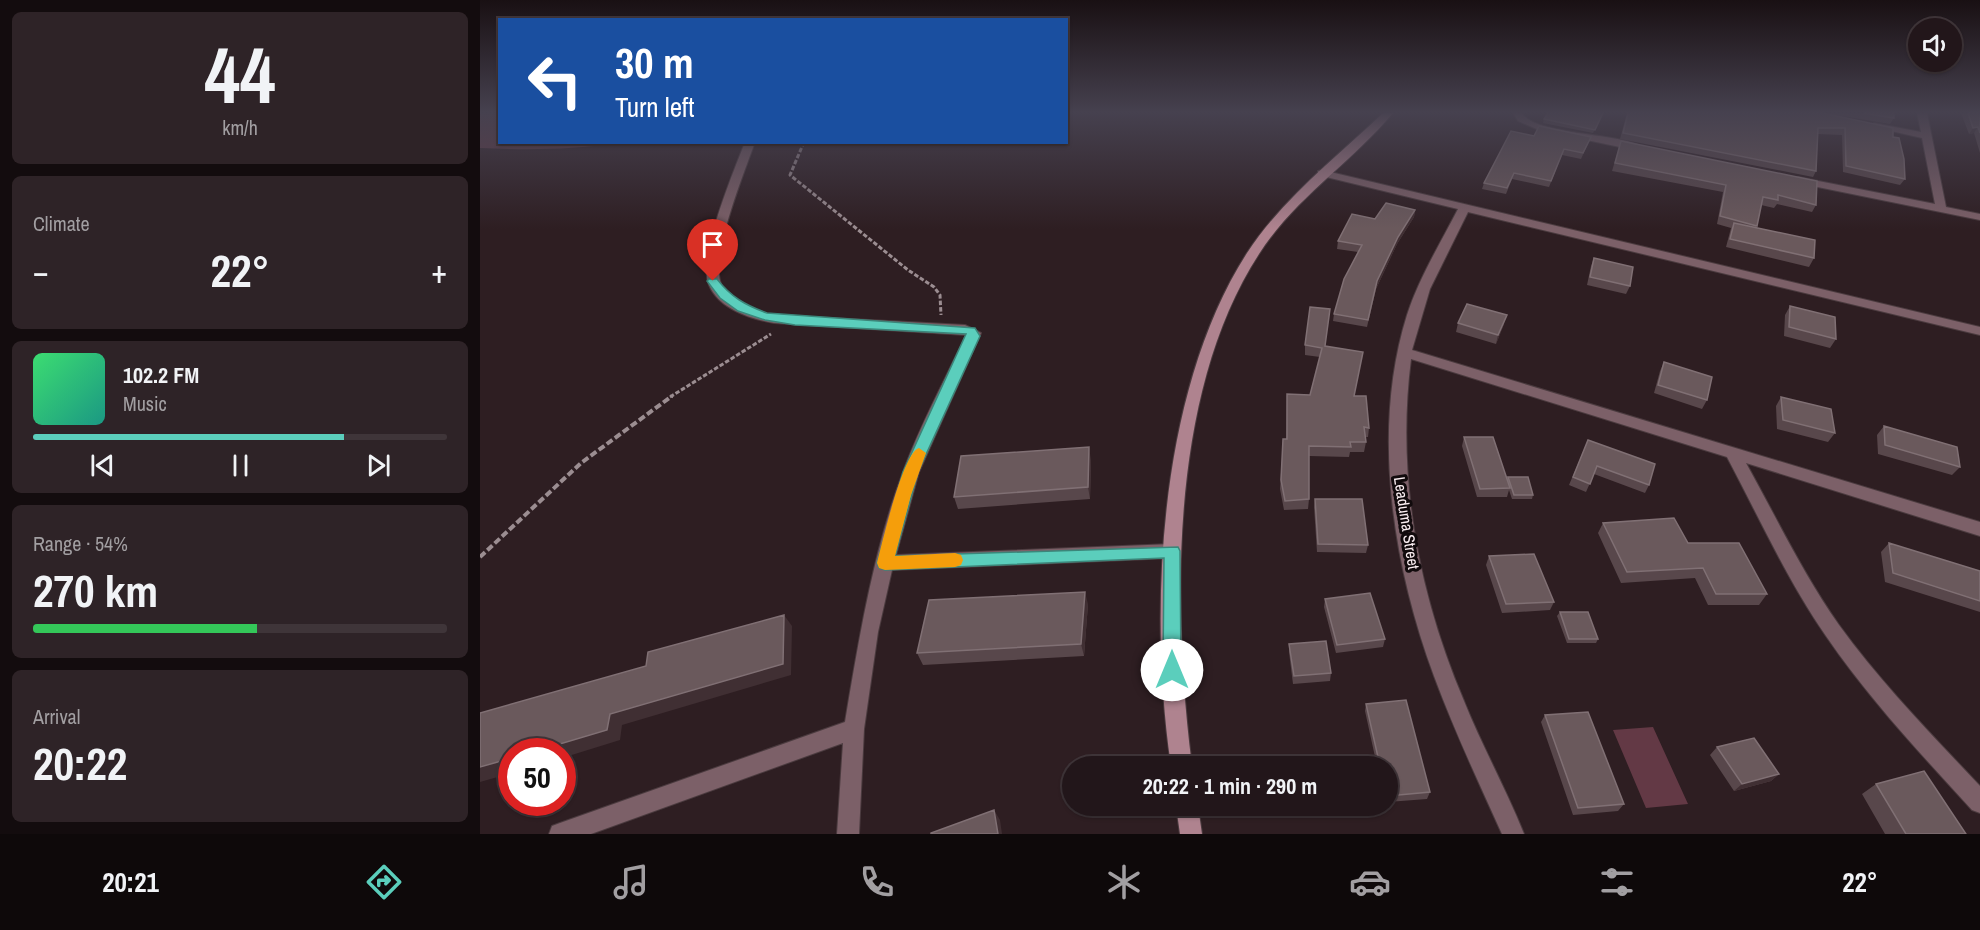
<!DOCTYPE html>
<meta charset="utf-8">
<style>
body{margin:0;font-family:"Archivo Narrow",sans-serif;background:#2e2327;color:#f1f3f6;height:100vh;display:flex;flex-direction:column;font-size:22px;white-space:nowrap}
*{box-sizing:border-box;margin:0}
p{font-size:20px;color:#a29fa2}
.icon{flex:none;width:33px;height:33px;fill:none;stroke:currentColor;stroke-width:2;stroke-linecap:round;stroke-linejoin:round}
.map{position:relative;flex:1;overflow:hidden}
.drawer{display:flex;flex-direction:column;gap:12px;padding:12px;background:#130c0e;width:480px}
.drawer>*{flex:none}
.banner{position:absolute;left:18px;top:18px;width:570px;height:126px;border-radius:0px;box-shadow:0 2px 4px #0004,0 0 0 2px #3f3539;background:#1a4fa0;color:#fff;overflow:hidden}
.buttons{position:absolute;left:1428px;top:18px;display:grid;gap:12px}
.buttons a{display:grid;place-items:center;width:54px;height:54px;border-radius:50%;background:#22161a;box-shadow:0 2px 4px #0004,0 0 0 2px #3f3539;font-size:30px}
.speed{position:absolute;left:18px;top:738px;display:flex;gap:12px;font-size:30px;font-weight:700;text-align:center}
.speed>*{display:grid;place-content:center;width:78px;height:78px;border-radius:50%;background:#22161a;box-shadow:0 2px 4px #0004,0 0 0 2px #3f3539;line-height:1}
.speed .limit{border:9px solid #d22;background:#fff;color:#111}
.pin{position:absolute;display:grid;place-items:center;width:51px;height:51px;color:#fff;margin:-62px -26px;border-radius:50% 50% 50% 0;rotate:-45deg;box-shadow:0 0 6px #0007}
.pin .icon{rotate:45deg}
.me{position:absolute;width:66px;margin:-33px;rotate:0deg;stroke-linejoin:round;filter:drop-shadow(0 0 4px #0008)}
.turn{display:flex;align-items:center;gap:21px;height:126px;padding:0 18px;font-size:27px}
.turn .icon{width:78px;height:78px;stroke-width:2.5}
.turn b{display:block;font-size:42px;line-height:51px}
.big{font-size:45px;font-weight:700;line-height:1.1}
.drawer .widget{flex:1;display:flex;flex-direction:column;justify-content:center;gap:9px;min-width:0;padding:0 21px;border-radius:9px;background:#2e2327}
.drawer .dial{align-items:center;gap:0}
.dial b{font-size:78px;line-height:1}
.song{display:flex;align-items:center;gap:18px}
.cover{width:72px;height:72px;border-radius:9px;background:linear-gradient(135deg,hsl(140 70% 55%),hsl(170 70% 35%))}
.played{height:6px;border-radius:3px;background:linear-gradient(90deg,#5bcebc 75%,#3f3539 75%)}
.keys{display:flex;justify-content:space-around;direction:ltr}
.heat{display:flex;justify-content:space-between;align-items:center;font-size:33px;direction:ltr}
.charge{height:9px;border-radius:4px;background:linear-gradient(90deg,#34c759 54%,#3f3539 0)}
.trip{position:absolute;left:582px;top:756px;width:336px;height:60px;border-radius:30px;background:#22161a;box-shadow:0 2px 4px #0004,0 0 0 2px #3f3539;font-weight:700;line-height:60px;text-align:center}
.menu{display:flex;height:96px;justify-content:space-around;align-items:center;background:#0e090a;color:#a29fa2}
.menu .icon{width:42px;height:42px}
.menu .on{color:#5bcebc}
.menu b{font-size:27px;color:#f1f3f6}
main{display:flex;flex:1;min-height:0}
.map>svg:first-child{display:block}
.green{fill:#633945}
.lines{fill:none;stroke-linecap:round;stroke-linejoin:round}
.street-casing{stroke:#4b3b3f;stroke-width:2}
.secondary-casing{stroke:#4b3b3f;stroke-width:2}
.path-far1{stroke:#9b8d91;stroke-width:3;stroke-dasharray:4.5 2;stroke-linecap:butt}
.path{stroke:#9b8d91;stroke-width:4;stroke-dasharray:7 3;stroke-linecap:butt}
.street{fill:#7c6068;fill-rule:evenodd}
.secondary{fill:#af838f;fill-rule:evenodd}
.wall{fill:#58474b}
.shaded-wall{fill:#402f33}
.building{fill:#6a595c;stroke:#807074;stroke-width:1.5}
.route{fill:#5bcebc;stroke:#3b867a;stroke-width:1.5}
.slow{fill:#f59e0b}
.labels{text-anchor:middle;stroke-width:6;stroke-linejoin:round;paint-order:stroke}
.street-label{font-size:16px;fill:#faeef1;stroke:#110a0c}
</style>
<main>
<section class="drawer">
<div class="widget dial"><b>44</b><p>km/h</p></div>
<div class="widget"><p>Climate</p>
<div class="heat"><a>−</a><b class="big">22°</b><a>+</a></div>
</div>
<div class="widget">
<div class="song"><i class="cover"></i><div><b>102.2 FM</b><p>Music</p></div></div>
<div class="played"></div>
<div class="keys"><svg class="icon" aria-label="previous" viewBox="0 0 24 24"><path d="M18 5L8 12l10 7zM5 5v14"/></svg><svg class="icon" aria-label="pause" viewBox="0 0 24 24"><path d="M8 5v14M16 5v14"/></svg><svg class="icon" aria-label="next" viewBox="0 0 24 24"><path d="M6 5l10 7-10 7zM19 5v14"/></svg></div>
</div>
<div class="widget"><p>Range · 54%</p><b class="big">270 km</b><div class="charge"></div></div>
<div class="widget"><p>Arrival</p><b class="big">20:22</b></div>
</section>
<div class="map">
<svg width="1500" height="834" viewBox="0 0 1500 834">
<rect width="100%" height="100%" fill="#2e1e22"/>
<path class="green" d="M0,113H19L20,142L136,143C91,150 46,150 0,148Z
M1173,727L1208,804L1166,808L1133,730Z"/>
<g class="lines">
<g class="street-casing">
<path id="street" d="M1033,113H1042C1055,136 1142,132 1164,148L1159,151L1059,130L1038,121Z
M1437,113H1447L1466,207L1500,214V220L1318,183L1313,180L1318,177L1455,204L1442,138L1389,126L1394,123L1441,132Z
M265,142H275C265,171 228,260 242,286C251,303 277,312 294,315L485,325L501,333L439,472L416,555L692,544L698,546L701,551L698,556L692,558L412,570L398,632L384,729L379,834H357L363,743L111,834H69L72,826L80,823L365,722C379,638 393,552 423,472C440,425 465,380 486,335L294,323C271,319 239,309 229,285C217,257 254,171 265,142Z
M842,170L1500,327V335L988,212L950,289L932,350L1500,522V536L1266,463C1296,517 1323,574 1359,625C1401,683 1451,734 1500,786V813L1492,810C1441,754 1389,699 1346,636C1307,580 1279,517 1247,457L931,359C916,476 938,593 984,701C1002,746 1026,789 1044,834H1022C998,781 974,730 954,676C913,565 891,430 927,315C939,278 960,244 978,209L838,175V171Z"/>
</g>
<g class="secondary-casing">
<path id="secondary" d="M903,113H913C871,163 814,199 779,254C689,392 692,608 712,766H691C668,609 679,390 767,253C802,199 857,157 903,113Z
M696,806H718L722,834H700Z"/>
</g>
<path class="path-far1" d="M324,142L310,175L428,270L454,287L460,295L461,315
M190,397L291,334"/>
<path class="path" d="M0,557L101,463L192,396"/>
<use href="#street" class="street"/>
<use href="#secondary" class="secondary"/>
</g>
<path class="wall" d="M1123,113L1113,133L1063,123L1064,119Z
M1147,113H1343L1413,137L1425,179L1420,185L1363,172L1362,135L1338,134L1336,171L1333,177L1140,139Z
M1345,113H1414V118L1410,124Z
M1481,113H1500V153L1494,133L1489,134Z
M1054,136L1111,137L1101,159L1082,155L1069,187L1032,179L1026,194L1002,189L1004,183Z
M1141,141L1336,205L1332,212L1297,204L1294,208L1281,205L1276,228L1334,258L1329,267L1246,247L1251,228L1237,224L1243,192L1132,171Z
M935,210L934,217L917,244L896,289L887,327L853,321L854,314L878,252L857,249L858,241L895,219Z
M1114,258L1150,286L1146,294L1107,285L1111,266Z
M1310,306L1356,339L1350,348L1304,336L1305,315Z
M978,323L1024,324L1016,344L976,332Z
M825,345L845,346L875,396L889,428L888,437H885L886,442L884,452H870L869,457L829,456V499L828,509L804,510L800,489L803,439H806L807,394L830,395L840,357L825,355Z
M1184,362L1227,400L1222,409L1174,393L1180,371Z
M1301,397L1355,433L1348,442L1297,429L1296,406Z
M1404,426L1480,467L1472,475L1398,454L1397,435Z
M984,437L1027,480L1028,477L1053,495L1052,499H1032L1029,490L1027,497H997L982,446Z
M1108,440L1169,485L1165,493L1114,474L1106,492L1089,485Z
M611,460L610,499L478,509L474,497Z
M835,499L888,545L886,553L837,552L834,507Z
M1123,523L1208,543L1287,594L1279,605H1228L1215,578L1141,583L1118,533Z
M1409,543L1500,571V612L1405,582L1401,552Z
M1009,556L1074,602L1070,610L1022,613L1006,565Z
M845,599L905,639L903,647L856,653L844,607Z
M608,604L604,656L443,665L437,653Z
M1080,612L1118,639L1116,643H1087L1077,616Z
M809,644L851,673L850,681L813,684L809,652Z
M886,704L950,792L947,799L908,802V766H897L885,711Z
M1065,715L1144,804L1138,811L1093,815L1061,722Z
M1237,747L1299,774L1291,781L1254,791L1230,755Z
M1396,784L1486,834H1405L1382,794Z"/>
<path class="shaded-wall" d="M1498,127L1494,133L1489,134L1493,128Z
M935,210L934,217L917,244L896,289L887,327L897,281L918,237Z
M1027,315L1024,324L1016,344L1018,335Z
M609,447L611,460L610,499L608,487Z
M605,592L608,604L604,656L601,644Z
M304,615L312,626L311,675L142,725L140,740L82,758V752H53L130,714Z
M32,758V773L0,782V767Z
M1299,774L1291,781L1254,791L1262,784Z
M514,810L520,820L522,834H518Z"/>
<path class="building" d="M1068,113H1123L1115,130L1064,119Z
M1148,113H1343L1413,128V137L1419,138L1424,159L1425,179L1366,166L1365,128H1338L1336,171L1143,133Z
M1383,113H1414V118Z
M1488,113H1500V133L1498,127L1493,128Z
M1059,126L1111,137L1103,153L1084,149L1071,181L1034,173L1027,188L1004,183L1031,131L1054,136Z
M1141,141L1337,181L1336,205L1298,195V200L1283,197L1277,226L1240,216L1246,185L1135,163Z
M906,203L935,210L918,237L897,281L888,320L854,314L864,279L882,245L858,241L872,214L895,219Z
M1254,223L1335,240L1334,258L1250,239Z
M1114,258L1153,267L1150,286L1110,277Z
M987,304L1027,315L1018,335L978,323Z
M1310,306L1355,317L1356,339L1309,327Z
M830,307L850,309L845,346L883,352L874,396H886L889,428L884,427L886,442H870L871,447L829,446V499L805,501L801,480L803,439H807V394L830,395L842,348L825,345Z
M1184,362L1232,377L1227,400L1178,385Z
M1301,397L1351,409L1355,433L1303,420Z
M1404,426L1477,447L1480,467L1405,445Z
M984,437H1013L1030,488L1000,489Z
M1108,440L1175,464L1169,485L1117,466L1110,484L1093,477Z
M609,447L608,487L474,497L481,456Z
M1028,477H1048L1053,495H1034Z
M835,499H882L888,545L838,544Z
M1194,518L1208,543H1259L1287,594H1236L1223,568L1147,572L1123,523Z
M1409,543L1500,571V601L1413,573Z
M1054,554L1074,602L1026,604L1009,556Z
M605,592L601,644L437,653L449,600Z
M890,593L905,639L857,645L845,599Z
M1080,612H1108L1118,639H1089Z
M304,615L303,664L130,714L127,730L53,752H32V758L0,767V713L166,666L168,652Z
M846,641L851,673L814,676L809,644Z
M926,700L950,792L908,796V766H900L886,704Z
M1108,712L1144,804L1098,808L1065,715Z
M1274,738L1299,774L1262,784L1237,747Z
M1444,771L1486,834H1426L1396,784Z
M514,810L518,834H451V833Z"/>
<linearGradient id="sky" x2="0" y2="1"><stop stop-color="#191013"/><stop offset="0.49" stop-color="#46414f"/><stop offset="1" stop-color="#46414f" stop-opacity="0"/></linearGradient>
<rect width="1500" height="229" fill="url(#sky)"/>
<path class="route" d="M229,279H237C251,297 265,305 287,313L495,328L500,336L438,472L415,556L698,547L700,551L701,670L698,676L692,678L685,676L683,670L684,558L405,570L399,568L397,563L423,472L486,334L315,325L285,320L258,311L240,298L227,281Z"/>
<path class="slow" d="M439,448L446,453L431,495L415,556L475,553L481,555L483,560L481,565L475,567L405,570L399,568L397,563C402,544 423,452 439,448Z"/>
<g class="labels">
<g class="street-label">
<text transform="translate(927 523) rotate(81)" y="6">Leaduma Street</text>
</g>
</g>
</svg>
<div class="buttons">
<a><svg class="icon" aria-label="sound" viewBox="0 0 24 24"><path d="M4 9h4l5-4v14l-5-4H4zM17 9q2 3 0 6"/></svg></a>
</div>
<div class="speed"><div class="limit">50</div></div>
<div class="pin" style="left:233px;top:281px;background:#d93025"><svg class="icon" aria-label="arrive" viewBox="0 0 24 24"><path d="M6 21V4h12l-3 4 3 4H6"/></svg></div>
<svg class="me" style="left:692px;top:670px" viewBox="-20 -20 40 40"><circle r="19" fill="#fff"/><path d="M0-13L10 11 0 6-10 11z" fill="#5bcebc"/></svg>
<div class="trip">20:22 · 1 min · 290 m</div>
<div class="banner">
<div class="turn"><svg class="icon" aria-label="left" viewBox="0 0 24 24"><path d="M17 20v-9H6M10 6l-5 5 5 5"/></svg><div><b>30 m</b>Turn left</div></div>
</div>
</div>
</main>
<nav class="menu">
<b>20:21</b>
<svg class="icon on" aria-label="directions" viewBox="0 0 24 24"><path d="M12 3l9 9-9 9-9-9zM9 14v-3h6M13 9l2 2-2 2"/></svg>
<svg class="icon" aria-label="music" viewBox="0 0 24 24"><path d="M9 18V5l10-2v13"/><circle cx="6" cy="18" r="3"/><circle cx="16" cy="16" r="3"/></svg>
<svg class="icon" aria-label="phone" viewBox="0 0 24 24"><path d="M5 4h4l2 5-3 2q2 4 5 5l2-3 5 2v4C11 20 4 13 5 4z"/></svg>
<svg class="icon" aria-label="climate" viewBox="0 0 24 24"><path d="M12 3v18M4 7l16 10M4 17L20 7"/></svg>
<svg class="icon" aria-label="car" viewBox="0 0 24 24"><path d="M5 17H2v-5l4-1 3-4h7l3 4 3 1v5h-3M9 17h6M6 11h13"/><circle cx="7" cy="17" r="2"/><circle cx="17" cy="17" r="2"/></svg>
<svg class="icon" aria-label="filters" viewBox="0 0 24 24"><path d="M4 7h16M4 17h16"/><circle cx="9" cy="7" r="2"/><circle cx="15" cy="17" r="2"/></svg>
<b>22°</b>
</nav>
